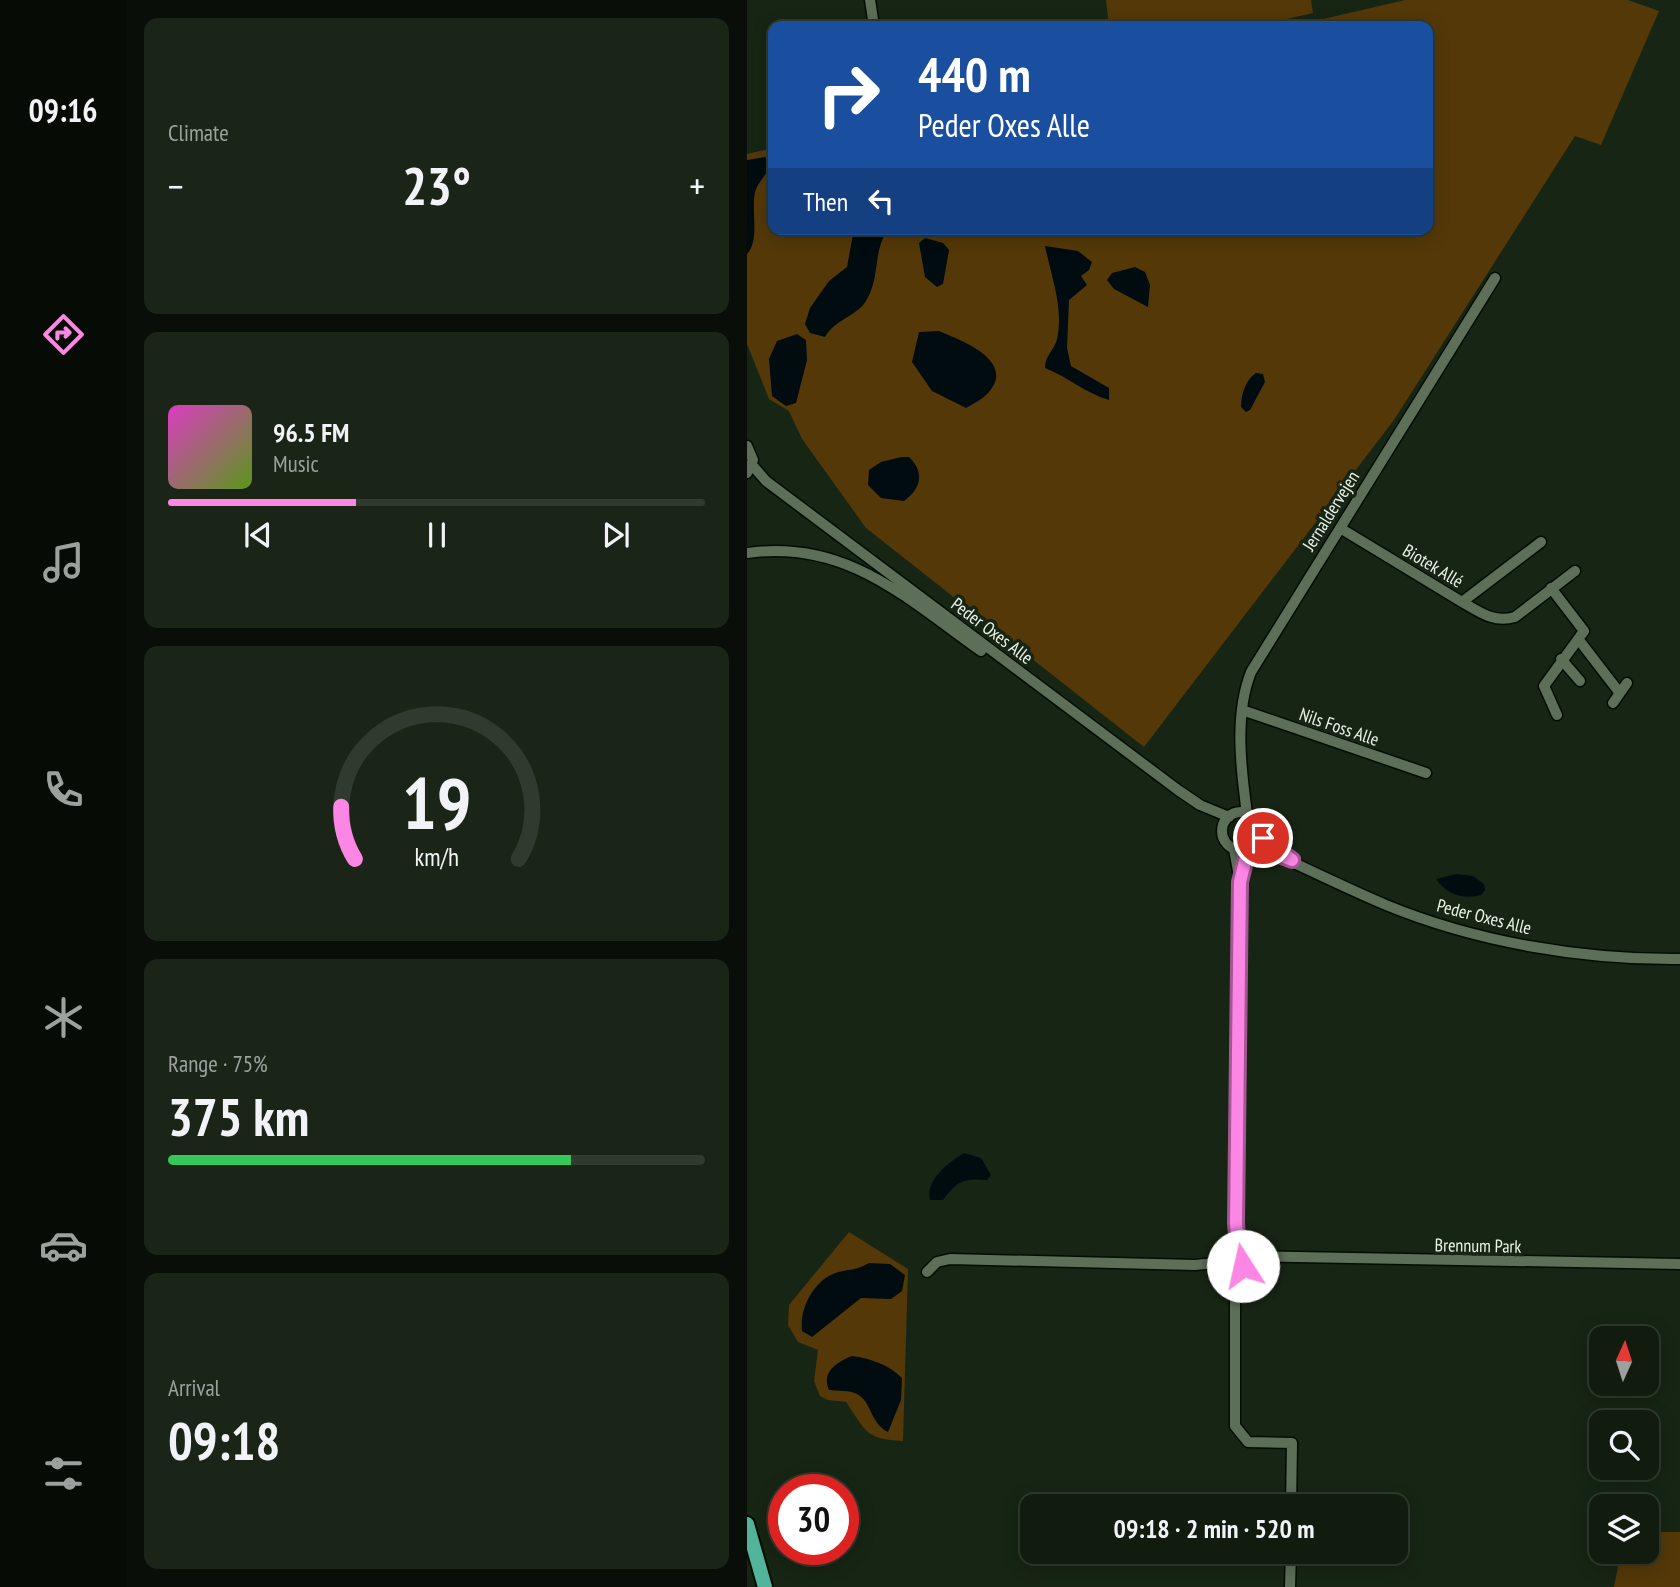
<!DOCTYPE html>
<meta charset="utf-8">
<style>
body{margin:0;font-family:"PT Sans Narrow",sans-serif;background:#1a2518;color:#f1f3f6;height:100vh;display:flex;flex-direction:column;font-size:26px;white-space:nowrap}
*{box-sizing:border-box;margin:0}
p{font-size:23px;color:#9ca19e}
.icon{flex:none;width:38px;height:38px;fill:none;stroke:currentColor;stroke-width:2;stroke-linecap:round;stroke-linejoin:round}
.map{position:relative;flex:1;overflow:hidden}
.side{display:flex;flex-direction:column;gap:18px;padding:18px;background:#090f08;width:621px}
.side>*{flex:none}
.hud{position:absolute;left:21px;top:21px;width:665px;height:214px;border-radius:14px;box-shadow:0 4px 18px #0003,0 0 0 2px #303a2f;background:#1a4fa0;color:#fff;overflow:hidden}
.needle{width:46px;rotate:3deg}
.tools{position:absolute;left:842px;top:1326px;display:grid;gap:14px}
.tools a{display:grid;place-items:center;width:70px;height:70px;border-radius:14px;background:#111c0f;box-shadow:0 4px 18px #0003,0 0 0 2px #303a2f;font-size:35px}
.speed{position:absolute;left:21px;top:1474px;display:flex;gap:14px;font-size:35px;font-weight:700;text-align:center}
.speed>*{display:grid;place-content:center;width:91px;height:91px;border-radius:50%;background:#111c0f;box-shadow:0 4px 18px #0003,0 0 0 2px #303a2f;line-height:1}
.speed .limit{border:10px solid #d22;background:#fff;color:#111}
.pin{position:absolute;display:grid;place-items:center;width:60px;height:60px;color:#fff;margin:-30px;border:4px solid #fff;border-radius:50%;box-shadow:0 2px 7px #0007}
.me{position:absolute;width:77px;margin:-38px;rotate:350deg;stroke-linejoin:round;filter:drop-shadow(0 0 5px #0008)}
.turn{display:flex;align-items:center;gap:24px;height:147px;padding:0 35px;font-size:32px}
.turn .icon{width:91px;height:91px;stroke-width:2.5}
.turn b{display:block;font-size:49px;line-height:60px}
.then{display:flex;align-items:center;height:66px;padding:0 35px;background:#0003;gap:14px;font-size:26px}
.big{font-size:52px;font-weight:600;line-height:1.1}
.side .card{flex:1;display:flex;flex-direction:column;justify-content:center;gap:10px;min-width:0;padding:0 24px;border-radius:14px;background:#1a2518}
.side .dial{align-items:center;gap:0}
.dial svg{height:182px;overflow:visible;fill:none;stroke:#303a2f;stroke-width:7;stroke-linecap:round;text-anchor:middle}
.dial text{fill:#f1f3f6;stroke:none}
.song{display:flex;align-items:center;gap:21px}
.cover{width:84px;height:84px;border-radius:10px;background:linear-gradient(135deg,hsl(310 70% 55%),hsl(90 70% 35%))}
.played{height:7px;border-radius:4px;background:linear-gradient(90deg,#fc86e4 35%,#303a2f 35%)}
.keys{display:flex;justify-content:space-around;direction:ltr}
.heat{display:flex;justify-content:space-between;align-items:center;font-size:38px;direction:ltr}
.charge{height:10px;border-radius:5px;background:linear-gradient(90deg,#34c759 75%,#303a2f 0)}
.trip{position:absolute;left:273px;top:1494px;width:388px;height:70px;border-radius:14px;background:#111c0f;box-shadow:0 4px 18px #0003,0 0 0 2px #303a2f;font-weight:600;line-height:70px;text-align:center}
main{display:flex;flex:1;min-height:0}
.dock{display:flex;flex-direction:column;width:126px;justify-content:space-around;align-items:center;background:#070b06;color:#9ca19e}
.dock .icon{width:49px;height:49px}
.dock .selected{color:#fc86e4}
.dock b{font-size:32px;color:#f1f3f6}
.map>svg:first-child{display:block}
.green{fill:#543808}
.water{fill:#000c10}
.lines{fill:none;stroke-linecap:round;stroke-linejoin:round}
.minor-casing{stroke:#030e02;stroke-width:13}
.highway-casing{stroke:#030e02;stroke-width:18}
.minor{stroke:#5d6e59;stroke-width:10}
.highway{stroke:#52b59b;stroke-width:14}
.route-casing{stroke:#a45794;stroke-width:18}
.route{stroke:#fc86e4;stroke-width:12}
.labels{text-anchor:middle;stroke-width:7;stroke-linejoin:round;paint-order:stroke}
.street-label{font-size:18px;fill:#e9f3e7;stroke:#172514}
</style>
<main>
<nav class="dock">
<b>09:16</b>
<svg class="icon selected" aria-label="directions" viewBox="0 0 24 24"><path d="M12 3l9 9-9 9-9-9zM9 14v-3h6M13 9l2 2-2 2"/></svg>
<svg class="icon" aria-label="music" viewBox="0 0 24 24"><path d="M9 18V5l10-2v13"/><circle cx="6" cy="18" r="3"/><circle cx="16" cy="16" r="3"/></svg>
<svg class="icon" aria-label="phone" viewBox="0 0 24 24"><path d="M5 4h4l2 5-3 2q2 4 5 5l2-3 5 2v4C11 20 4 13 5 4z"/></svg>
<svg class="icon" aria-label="climate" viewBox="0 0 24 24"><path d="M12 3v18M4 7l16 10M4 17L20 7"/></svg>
<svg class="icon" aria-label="car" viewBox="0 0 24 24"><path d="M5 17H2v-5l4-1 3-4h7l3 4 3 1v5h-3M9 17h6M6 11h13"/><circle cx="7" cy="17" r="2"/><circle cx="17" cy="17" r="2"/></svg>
<svg class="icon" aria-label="filters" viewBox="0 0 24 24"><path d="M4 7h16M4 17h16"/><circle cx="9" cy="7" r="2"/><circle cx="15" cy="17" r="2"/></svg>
</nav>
<section class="side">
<div class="card"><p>Climate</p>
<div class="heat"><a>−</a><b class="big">23°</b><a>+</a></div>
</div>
<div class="card">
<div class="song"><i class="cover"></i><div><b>96.5 FM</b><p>Music</p></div></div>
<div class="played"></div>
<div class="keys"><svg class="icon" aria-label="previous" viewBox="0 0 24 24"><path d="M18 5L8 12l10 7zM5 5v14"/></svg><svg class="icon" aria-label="pause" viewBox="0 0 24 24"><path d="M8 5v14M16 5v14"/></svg><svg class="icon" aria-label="next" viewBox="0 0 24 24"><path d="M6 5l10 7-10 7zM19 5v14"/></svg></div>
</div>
<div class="card dial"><svg viewBox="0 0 100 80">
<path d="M14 69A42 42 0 1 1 86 69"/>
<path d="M14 69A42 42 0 0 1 8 46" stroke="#fc86e4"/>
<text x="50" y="56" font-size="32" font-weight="700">19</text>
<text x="50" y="72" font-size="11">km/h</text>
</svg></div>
<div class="card"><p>Range · 75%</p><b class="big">375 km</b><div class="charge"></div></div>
<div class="card"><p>Arrival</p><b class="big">09:18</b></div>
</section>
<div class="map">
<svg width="933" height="1587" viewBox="0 0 933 1587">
<rect width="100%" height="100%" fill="#172514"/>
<path class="green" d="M359,0H564L566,13L509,26H362Z
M658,0H881L912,11L854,145L828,136L647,420L397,747L119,528L55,439L42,411L22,399L0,344V154L26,148V229H681V26H546Z
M102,1232L161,1269L156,1441C118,1439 119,1431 99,1402L81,1400L73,1396L67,1381L71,1350L51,1342L41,1325L42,1305Z
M900,1532H933V1587H867L874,1552H900Z"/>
<path class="water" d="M18,157L23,162C22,174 11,181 8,192C4,211 13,241 0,254V160Z
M107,229H141C125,253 134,276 119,301C110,316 87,320 78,337L63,333L58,324L63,308L82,281L100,267Z
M178,238L196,243L202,250L196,284L190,287L178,277L172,243Z
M298,246L331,251L345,262L342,270L334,276L340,285L322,300L320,348L324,366L362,388V400C338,393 321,377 298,368C298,355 307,351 310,339C317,308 304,276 298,246Z
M388,267L398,272L403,285L401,307L367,289L360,280L365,273Z
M192,331C213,340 269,360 242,392C236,399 226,404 219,408L185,391L165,362L172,332Z
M50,334L59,340L60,360L49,403L39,406L25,396L22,359L30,341Z
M509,373L516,374L518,382L503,410L499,412L494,407C494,394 499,379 509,373Z
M154,457H162C178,472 174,489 157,501L134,498L121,485L122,470L134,462Z
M710,874L726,876L737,884L738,890L734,895C716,900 699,894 689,879Z
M217,1153L234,1158L244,1175L240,1180C217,1178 210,1181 196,1200H183C178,1180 202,1162 217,1153Z
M122,1263L143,1264L158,1275L155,1291L144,1299L114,1298L65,1337L55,1331C52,1307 69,1275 96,1271C107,1269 111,1269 122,1263Z
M105,1356C123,1358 142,1365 155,1378L154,1400L141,1432C123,1423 125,1402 110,1394C103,1390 90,1391 82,1390C74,1372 90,1362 105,1356Z"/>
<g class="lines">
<g class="minor-casing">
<path id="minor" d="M123,0L127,26
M0,446L6,460L0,473
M5,465L19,481L431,790L453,805L482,817
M593,528L715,602L794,542
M0,553C99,539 159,598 234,651
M804,588L837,631L797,686L810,715
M715,602C734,613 747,623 768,617L828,571
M832,640L872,692
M814,659L833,681
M866,703L880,683
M495,710L679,773
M475 831a19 19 0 1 1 38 0a19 19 0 1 1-38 0Z
M500,814C494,769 487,715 504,672L748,278
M512,835L537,853
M507,845C551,864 594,886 639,905C729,942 835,960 933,959
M487,849L493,882L491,1247
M478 1258a11 11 0 1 1 22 0a11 11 0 1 1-22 0Z
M500,1256L933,1264
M491,1269L488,1283V1426L501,1442L545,1443L544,1507
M180,1272L190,1262L203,1259L448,1265L478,1262
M543,1587L544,1552"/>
</g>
<g class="highway-casing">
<path id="highway" d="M0,1524L18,1587"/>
</g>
<use href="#minor" class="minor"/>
<use href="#highway" class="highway"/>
</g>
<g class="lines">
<g class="route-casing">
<path id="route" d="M496,1266L500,1256L491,1248L489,1223L493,882L501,849L507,845L545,860L516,838"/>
</g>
<use href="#route" class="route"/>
</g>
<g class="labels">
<g class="street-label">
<text transform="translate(584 511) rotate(-58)" y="6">Jernaldervejen</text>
<text transform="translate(686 566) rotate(31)" y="6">Biotek Allé</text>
<text transform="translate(245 631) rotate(37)" y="6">Peder Oxes Alle</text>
<text transform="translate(592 727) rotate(19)" y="6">Nils Foss Alle</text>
<text transform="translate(737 917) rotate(14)" y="6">Peder Oxes Alle</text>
<text transform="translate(731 1246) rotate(1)" y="6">Brennum Park</text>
</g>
</g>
</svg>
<div class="tools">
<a><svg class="needle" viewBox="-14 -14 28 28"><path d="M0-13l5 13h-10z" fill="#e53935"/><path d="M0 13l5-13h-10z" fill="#9ca19e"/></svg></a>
<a><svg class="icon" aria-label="search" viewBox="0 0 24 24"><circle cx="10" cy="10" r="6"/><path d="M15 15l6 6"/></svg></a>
<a><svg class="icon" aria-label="layers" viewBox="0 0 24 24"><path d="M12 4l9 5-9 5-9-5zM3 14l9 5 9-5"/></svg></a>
</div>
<div class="speed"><div class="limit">30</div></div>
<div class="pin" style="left:516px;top:838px;background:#d93025"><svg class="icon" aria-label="arrive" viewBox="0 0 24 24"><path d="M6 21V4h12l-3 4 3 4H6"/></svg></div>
<svg class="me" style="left:496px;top:1266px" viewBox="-20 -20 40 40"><circle r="19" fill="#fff"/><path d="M0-13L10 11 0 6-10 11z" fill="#fc86e4"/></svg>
<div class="trip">09:18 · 2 min · 520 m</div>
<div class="hud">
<div class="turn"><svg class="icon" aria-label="right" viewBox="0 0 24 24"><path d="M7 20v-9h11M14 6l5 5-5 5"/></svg><div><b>440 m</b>Peder Oxes Alle</div></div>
<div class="then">Then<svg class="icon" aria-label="left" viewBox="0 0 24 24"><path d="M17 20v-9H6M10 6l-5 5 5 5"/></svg></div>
</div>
</div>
</main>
